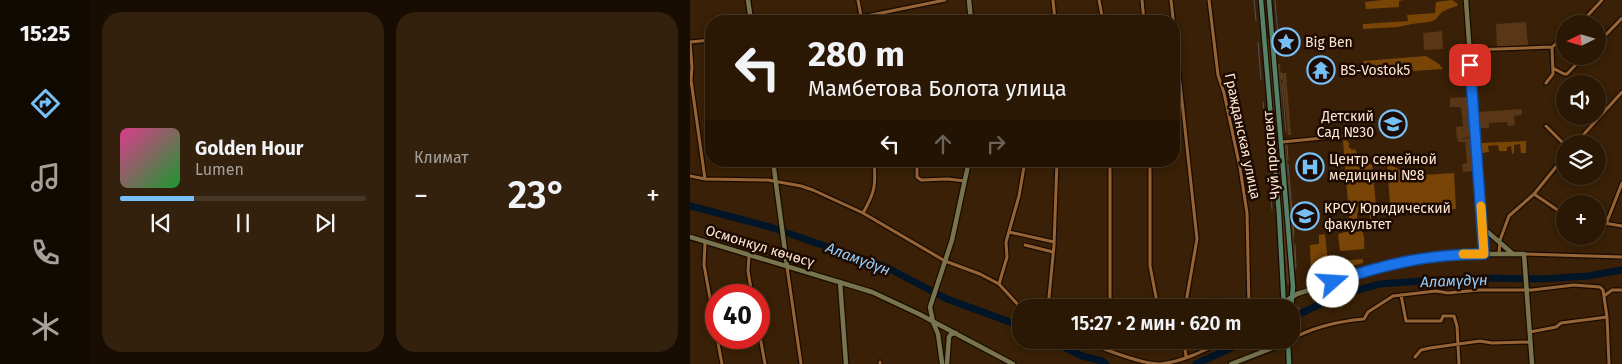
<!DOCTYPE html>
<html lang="ru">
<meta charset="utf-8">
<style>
body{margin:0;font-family:"Fira Sans",sans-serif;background:#33210e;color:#f1f3f6;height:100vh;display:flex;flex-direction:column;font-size:19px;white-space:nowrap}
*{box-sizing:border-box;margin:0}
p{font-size:16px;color:#a6a09a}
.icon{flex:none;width:28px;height:28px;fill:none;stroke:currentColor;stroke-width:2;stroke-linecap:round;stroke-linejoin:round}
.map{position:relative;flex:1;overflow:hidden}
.details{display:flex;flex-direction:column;gap:12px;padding:12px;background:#180d02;width:600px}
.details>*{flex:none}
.top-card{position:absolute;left:15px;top:15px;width:475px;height:152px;border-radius:20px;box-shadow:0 2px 8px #0003,0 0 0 1px #473726;background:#2b1804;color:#f1f3f6;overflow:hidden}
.needle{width:32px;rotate:265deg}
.tools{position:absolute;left:866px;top:15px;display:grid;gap:10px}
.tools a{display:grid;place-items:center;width:50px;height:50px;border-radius:50%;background:#2b1804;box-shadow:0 2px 8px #0003,0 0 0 1px #473726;font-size:25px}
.speed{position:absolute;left:15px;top:284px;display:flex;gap:10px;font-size:25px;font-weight:700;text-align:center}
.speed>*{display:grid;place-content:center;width:65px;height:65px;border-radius:50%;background:#2b1804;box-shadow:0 2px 8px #0003,0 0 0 1px #473726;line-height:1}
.speed .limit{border:8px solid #d22;background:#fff;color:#111}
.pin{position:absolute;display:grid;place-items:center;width:42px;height:42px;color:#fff;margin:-21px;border-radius:10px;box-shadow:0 2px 8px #0006}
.me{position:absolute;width:55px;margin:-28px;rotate:71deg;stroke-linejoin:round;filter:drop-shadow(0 0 4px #0008)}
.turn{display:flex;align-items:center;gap:18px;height:105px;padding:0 20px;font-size:22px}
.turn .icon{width:65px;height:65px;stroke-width:2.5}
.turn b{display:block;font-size:35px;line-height:42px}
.lanes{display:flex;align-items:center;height:48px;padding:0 20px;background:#0003;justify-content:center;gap:25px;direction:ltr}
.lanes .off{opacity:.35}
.big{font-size:38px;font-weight:600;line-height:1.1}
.details .tile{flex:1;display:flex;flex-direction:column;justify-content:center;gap:8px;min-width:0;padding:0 18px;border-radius:20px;background:#33210e}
.song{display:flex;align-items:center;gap:15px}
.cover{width:60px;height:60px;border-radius:8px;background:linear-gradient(135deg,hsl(330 70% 55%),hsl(130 70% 35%))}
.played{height:5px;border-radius:2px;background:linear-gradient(90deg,#76c0f7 30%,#473726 30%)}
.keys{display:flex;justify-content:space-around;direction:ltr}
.heat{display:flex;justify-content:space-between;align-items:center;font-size:28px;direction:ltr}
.details .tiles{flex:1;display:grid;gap:12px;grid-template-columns:repeat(2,1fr)}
.trip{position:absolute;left:322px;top:299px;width:288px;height:50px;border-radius:20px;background:#2b1804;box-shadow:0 2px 8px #0003,0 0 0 1px #473726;font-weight:600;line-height:50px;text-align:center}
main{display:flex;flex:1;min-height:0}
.dock{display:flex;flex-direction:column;width:90px;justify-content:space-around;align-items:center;background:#110a02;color:#a6a09a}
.dock .icon{width:35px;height:35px}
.dock .selected{color:#76c0f7}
.dock b{font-size:22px;color:#f1f3f6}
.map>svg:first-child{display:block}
.green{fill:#593716}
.forest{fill:#794507}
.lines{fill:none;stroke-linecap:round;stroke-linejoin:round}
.stream{stroke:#4c545b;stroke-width:1}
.river{stroke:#001527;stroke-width:7}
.street-casing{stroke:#1a0b01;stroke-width:5.5}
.secondary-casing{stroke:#1a0b01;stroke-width:7}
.primary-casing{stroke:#1a0b01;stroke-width:7}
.street{stroke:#976435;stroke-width:3}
.secondary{stroke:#77744e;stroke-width:4.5}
.primary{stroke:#568367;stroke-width:4.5}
.route-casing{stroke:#114b97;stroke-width:12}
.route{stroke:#1a73e8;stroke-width:9}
.slow{stroke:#f59e0b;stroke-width:9}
.labels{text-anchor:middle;stroke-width:5;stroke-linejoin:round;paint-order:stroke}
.poi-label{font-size:14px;fill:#fee6d3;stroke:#1d0a00;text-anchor:start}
.street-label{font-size:14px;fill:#fee6d3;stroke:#1d0a00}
.water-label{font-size:15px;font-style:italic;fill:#92d0ff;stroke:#1d0a00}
</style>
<main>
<nav class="dock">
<b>15:25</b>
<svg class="icon selected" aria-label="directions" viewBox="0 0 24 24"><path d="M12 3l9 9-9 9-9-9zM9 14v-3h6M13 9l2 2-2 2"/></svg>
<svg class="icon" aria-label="music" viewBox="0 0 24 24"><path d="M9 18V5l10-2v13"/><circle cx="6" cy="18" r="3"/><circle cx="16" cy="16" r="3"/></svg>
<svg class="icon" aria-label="phone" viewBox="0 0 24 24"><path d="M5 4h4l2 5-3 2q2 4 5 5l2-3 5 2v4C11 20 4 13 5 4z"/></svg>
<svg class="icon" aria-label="climate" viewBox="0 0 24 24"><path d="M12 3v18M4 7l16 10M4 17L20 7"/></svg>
</nav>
<section class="details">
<div class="tiles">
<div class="tile">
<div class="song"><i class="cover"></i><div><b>Golden Hour</b><p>Lumen</p></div></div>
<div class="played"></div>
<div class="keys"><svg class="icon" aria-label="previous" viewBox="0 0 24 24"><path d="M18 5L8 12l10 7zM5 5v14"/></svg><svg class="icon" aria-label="pause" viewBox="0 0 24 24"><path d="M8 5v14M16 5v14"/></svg><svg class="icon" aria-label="next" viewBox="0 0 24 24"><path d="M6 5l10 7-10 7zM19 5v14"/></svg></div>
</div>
<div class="tile"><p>Климат</p>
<div class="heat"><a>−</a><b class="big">23°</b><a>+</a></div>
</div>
</div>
</section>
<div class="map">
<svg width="932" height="364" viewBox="0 0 932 364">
<rect width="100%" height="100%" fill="#392006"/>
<path class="green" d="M836,22L838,45L807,47L806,24Z
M752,31L753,49L734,50L733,33Z
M577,39H580L589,158H587Z
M587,64H590L594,137L592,138Z
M592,73H596L601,135H598Z
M777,97L780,137L767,139L766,127L773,126L771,107H760V98Z
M832,109V115L824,116L825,125L818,126L817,122L799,123V128H788L787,112Z
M780,138L783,171L773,172L772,164L777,163L775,142H768V139Z
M596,143L606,267L605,274L604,271L593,144Z
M588,164H590L600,279L599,286L597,283Z"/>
<path class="forest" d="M693,0H714L709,1V7L676,9L675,2Z
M762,0L768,4L767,6L758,9L752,12L745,20L739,22L722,24L708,27L673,29V24L718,21L717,15L745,13L746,2Z
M736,56L749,64L753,69L723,71L722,65L673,69V61Z
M656,140L660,144L658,146L662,150L665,149L667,155L682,165L687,214L682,225L680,224V216L677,212L667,213L668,228C676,232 674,241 674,249L650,251L648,234L659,231L660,228L653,141Z
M836,141V153H831L830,144L824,145V153L822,154L821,146L817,147V151H809L808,145L798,146L799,152L792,153V143Z
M697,162L719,176L764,173L766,209L737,211L700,205Z
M635,234L638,262L673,259V263L621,277L620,245L629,244V235Z"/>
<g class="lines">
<path class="stream" d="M564,0L566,21
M585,0L588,36
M568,42L571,80
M591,73L592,80
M592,83L596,131
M573,102L578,153
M597,144L598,160
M598,164L604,235
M579,172L582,209
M605,245L606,268
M609,307V314"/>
<path class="river" d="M0,206L80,227L196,267L257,299L331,326
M601,318L649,295L690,284L731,281L761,282L792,278L850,279L898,276L932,270
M360,340L392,356L412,361L416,364
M506,364L559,340"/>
<g class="street-casing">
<path id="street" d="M168,0L172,21
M363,0L365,21
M409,0L413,21
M452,0L454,21
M481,0L507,239L495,308
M519,0L528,75L534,93L550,168L557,213L559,308
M152,21L255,0
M890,24L912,0
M0,42L2,67L1,80L15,179
M0,42L21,40
M908,43L932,18
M780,50L862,47
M863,68L874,74H877L894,56
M856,83L863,74L862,47L875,37
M856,126L875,145
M592,142L684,133
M885,144L932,92
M227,161V177L231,180L258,179L275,181
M420,161V308
M460,161V266L467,302L465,308
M0,176L15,179L78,180L111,186L123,190L173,213L255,261L290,274L309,284L331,308
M844,194L875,215
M173,213C185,192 186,186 184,161
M908,222L932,226
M916,224L932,183
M319,232L364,242
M15,242L14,265L26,331
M335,245L363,252
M809,254L810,240L819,216L844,194L875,156
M834,254L932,257
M59,256L58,271L62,295
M97,267L111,364
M309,284L317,257L316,242L329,196L335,161
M711,295L716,321H751L753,316H764L767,326L769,364
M914,296L922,290H932
M526,300L527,308
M358,308L364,245L367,161
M584,308L594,302
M69,331L75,364
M840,332L866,327L871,323L917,317
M27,338L32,364
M392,340C411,348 450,364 470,364C492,362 516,350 535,340
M494,340L496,357
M598,342C617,328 650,321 674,319L678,312L703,296L746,291L758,293L789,290H842L884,285L910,287L913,290L917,317L919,364
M415,349L417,340
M725,357L731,350L740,348L790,341L802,343L840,342
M190,362V364"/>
</g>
<g class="secondary-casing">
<path id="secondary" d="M58,0L61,21
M279,0L281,21
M776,0L794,253
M83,161L97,266
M792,227L823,254
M0,237L182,292L229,314L323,364
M150,282L156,364
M594,302L607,294L679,270L734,258L764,254H834L842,364
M252,363L248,334L243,322L240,307L262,240L279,161
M257,364L259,337L261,334L266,333
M541,364L598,342"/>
</g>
<g class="primary-casing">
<path id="primary" d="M571,0L589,214L594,308
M579,0L603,287L601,308
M601,328V332
M598,340L599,364"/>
</g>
<use href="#street" class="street"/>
<use href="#secondary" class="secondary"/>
<use href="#primary" class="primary"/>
</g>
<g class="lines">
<g class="route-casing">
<path id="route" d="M643,282C695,264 739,254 794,254L780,65"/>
</g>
<use href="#route" class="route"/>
<path class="slow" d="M773,254H794L791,206"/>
</g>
<defs>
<g id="sight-ring" transform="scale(1.4375)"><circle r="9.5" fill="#1d0a00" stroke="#76c0f7" stroke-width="1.5"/><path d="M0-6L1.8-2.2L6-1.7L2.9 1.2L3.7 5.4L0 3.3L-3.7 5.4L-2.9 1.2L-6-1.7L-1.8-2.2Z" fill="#76c0f7"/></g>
<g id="temple-ring" transform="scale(1.4375)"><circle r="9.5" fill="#1d0a00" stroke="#76c0f7" stroke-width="1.5"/><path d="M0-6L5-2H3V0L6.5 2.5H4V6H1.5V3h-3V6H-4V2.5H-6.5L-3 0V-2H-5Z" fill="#76c0f7"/></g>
<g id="school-ring" transform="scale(1.4375)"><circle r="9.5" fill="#1d0a00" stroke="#76c0f7" stroke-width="1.5"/><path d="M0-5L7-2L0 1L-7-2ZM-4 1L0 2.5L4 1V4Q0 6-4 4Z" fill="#76c0f7"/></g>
<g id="hospital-ring" transform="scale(1.4375)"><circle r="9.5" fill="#1d0a00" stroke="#76c0f7" stroke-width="1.5"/><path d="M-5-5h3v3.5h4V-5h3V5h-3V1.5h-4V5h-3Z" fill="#76c0f7"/></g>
<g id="university-ring" transform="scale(1.4375)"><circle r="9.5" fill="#1d0a00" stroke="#76c0f7" stroke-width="1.5"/><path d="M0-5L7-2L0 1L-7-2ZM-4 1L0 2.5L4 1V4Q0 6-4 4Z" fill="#76c0f7"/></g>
</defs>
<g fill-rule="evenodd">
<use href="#sight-ring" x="596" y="42"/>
<use href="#temple-ring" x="631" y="70"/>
<use href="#school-ring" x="703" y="124"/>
<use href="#hospital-ring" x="620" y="167"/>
<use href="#university-ring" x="615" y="216"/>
</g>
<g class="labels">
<g class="poi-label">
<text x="615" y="47">Big Ben</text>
<text x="650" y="75">BS-Vostok5</text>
<text x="684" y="121" text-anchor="end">Детский<tspan x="684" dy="16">Сад №30</tspan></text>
<text x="639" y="164">Центр семейной<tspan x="639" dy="16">медицины №8</tspan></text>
<text x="634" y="213">КРСУ Юридический<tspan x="634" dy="16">факультет</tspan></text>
</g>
<g class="street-label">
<text transform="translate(553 136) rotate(78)" y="5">Гражданская улица</text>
<text transform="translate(581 155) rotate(-95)" y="5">Чуй проспект</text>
<text transform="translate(70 246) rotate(17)" y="5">Осмонкул көчөсү</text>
</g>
<g class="water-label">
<text transform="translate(168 259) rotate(21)" y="5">Аламүдүн</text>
<text transform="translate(764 281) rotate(-2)" y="5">Аламүдүн</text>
</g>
</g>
</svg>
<div class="tools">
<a><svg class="needle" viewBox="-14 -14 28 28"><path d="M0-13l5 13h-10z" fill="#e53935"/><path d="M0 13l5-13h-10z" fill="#a6a09a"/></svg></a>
<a><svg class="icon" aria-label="sound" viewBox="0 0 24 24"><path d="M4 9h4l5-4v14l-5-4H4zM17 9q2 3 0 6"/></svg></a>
<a><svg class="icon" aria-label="layers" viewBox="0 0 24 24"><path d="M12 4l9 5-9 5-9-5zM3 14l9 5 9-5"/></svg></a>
<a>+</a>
</div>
<div class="speed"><div class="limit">40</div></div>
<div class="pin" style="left:780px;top:65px;background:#d93025"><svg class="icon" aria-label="arrive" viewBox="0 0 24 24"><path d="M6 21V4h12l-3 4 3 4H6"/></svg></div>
<svg class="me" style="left:643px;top:282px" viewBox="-20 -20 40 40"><circle r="19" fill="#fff"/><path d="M0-13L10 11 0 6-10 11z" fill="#1a73e8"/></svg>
<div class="trip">15:27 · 2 мин · 620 m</div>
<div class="top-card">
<div class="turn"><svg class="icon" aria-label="left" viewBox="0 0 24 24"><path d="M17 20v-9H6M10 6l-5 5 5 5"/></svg><div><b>280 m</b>Мамбетова Болота улица</div></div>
<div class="lanes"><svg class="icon" aria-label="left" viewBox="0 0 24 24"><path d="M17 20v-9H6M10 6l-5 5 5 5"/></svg><svg class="icon off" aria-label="ahead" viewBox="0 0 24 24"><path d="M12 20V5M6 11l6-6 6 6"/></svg><svg class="icon off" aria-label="right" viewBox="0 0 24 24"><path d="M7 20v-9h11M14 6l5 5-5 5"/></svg></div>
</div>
</div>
</main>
